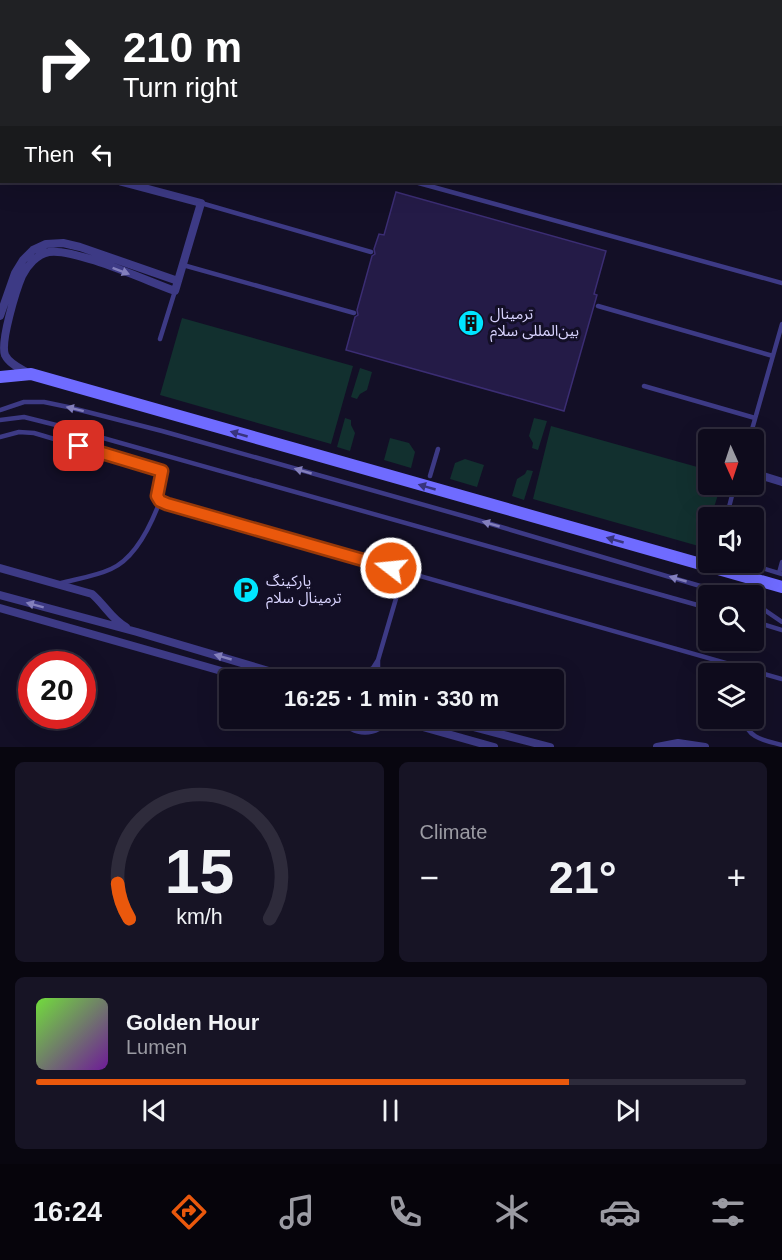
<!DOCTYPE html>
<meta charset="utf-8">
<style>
body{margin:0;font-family:Helvetica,"Noto Sans Arabic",sans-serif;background:#171425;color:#f1f3f6;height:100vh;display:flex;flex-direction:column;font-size:22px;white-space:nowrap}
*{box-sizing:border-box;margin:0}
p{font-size:20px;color:#9b9ba3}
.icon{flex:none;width:33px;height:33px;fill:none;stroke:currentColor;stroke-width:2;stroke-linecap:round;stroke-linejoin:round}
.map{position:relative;height:747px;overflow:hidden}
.panel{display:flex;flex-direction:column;gap:15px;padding:15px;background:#08060f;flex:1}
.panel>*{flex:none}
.guide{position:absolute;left:0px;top:0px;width:783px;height:183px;box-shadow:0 6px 24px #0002,0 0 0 2px #2e2b3b;background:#202124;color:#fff;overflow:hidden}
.needle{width:39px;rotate:177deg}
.buttons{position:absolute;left:698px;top:429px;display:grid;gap:12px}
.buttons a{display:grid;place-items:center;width:66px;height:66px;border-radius:6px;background:#0e0b1c;box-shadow:0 6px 24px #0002,0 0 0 2px #2e2b3b;font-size:30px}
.speed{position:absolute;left:18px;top:651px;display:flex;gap:12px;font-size:30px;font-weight:700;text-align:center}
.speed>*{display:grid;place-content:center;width:78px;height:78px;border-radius:50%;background:#0e0b1c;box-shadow:0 6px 24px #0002,0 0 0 2px #2e2b3b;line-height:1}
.speed .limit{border:9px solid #d22;background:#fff;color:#111}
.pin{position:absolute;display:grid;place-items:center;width:51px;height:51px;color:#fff;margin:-26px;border-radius:12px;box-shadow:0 3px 9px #0006}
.me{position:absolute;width:66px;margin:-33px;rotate:286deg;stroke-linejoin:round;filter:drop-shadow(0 0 4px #0008)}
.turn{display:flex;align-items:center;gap:21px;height:126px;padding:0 24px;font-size:27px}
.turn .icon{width:78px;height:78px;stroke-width:2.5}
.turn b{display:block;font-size:42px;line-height:51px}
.then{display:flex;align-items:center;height:57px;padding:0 24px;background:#0003;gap:12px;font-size:22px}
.big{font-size:45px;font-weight:800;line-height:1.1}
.panel .card{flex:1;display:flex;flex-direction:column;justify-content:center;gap:9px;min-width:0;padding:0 21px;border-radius:9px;background:#171425}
.panel .dial{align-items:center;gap:0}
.dial svg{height:156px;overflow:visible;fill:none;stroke:#2e2b3b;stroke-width:7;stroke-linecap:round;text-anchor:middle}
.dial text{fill:#f1f3f6;stroke:none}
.song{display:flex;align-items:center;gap:18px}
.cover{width:72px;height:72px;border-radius:9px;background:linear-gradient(135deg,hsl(100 70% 55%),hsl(280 70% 35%))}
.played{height:6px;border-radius:3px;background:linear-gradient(90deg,#ea580c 75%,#2e2b3b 75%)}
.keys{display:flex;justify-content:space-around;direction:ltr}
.heat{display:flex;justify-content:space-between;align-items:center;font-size:33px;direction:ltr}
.panel .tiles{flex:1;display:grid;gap:15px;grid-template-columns:1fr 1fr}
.card:last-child{grid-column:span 2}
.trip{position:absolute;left:219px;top:669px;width:345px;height:60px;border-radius:6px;background:#0e0b1c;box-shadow:0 6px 24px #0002,0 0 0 2px #2e2b3b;font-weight:800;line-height:60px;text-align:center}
.menu{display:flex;height:96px;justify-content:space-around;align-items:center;background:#06040b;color:#9b9ba3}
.menu .icon{width:42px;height:42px}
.menu .current{color:#ea580c}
.menu b{font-size:27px;color:#f1f3f6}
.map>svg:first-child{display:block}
.green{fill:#12302f}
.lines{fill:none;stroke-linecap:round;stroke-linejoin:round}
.taxiway{stroke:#0a7a92;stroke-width:20}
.building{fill:#241b47;stroke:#3b2d73;stroke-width:1.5}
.lane{stroke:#3d3a85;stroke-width:4.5}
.street{stroke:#3d3a85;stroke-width:8}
.secondary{stroke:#6f6bff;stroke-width:12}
.oneway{fill:#837fbc}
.oneway2{fill:#38347d}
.route-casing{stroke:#983908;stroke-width:15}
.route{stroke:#ea580c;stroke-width:10}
.labels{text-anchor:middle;stroke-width:6;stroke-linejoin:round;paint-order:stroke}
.poi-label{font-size:15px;fill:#d9d4ff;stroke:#130f26;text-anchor:start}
</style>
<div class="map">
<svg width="782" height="747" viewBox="0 0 782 747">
<rect width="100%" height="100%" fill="#130f26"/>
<path class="green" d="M182,318L353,366L331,444L160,395Z
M360,368L372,372L367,390L360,394L357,399L351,397Z
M345,418L351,420V425L355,433L350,451L337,447Z
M534,418L547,421L538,450L532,448L533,443L529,436Z
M551,426L708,470V484L721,485L711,517L708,518V529L702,547L533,499Z
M390,438L409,443L415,452L411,468L384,460Z
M465,459L484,465L477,487L450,479L455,463Z
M527,470L533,471L524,500L512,496L517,479L525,474Z"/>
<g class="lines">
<path class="taxiway" d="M395,0L400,2
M598,2L599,0"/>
</g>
<path class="building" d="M396,192L606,251L594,294L597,295L564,411L346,350L355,317L358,315L357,310L372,256L375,254L374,249L379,234L384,235Z"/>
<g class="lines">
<path class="lane" d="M214,2L215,0
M415,182L782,283
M201,203L371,252
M183,265L354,313
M598,306L773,356
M160,339L175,291
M644,386L755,418
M0,410L24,402H44L68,407L162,431L474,519L734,596
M0,420L24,417L64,427L708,608
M0,437L19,432L34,433L162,471L157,496L160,501L167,504L782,679
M749,440L782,324
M430,476L438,449
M728,511L735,484
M742,562L782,574
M779,573L782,562
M61,583C77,579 96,576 111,569C136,558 151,525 160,501
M753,602L782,622
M753,621L782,630
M378,660V669L383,680
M362,675L373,668L378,660L402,578
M746,718C744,738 767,741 782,745"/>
<path class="street" d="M32,2L33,0
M46,2L47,0
M0,51L2,49
M0,110L2,111
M0,170L2,169
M0,316L15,273L23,260L33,250L46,244L63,243L80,247L178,281
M30,374C22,369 10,365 5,355C0,342 16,290 22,276C27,266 37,254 49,252C75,248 147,281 175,291L201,203L122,182
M753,473L782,482
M0,568L92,594C104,604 112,620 126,627
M0,595L137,632L299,680
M0,608L253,680
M355,680L365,677L375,680
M342,718C354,735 376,735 388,718
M439,718L550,747
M386,722H405L494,747
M657,747L678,743L705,747"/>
<path class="secondary" d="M0,377L31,374L782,587"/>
</g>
<defs><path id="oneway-solid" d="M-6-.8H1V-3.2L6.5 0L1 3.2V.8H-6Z" transform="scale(1.5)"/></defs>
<g class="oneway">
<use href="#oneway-solid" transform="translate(121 271) rotate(21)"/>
<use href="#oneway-solid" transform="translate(75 409) rotate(-166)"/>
<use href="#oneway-solid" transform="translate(303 471) rotate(-164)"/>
<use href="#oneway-solid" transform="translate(491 524) rotate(-164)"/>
<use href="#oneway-solid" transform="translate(678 579) rotate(-164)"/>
<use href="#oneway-solid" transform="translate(35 605) rotate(-165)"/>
<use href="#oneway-solid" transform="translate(223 657) rotate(-164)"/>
</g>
<g class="oneway2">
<use href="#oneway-solid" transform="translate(239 434) rotate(-164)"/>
<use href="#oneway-solid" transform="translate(427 487) rotate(-164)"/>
<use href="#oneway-solid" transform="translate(615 540) rotate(-164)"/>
</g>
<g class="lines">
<g class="route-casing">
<path id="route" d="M79,446L162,471L157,496L160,501L167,504L391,568"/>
</g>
<use href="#route" class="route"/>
</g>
<defs>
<g id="building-disc" transform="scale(1.35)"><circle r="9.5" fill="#00e5ff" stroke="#130f26"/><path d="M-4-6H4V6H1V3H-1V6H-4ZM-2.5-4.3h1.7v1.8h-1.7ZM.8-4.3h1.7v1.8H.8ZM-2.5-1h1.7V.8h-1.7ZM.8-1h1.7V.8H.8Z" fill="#111"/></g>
<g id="parking-disc" transform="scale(1.35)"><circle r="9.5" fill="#00e5ff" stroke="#130f26"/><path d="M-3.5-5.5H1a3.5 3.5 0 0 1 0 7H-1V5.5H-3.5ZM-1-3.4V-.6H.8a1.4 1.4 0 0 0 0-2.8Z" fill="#111"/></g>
</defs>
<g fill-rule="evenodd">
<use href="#building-disc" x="471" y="323"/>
<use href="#parking-disc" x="246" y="590"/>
</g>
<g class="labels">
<g class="poi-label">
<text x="490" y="319">ترمینال<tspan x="490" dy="17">بین‌المللی سلام</tspan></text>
<text x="266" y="586">پارکینگ<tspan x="266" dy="17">ترمینال سلام</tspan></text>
</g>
</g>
</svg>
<div class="buttons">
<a><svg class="needle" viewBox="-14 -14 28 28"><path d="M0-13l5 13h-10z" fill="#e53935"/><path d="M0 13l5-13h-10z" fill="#9b9ba3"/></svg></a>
<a><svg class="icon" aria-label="sound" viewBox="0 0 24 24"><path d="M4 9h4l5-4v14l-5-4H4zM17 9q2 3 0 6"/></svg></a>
<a><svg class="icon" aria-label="search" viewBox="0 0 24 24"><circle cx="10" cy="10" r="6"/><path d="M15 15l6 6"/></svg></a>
<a><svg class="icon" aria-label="layers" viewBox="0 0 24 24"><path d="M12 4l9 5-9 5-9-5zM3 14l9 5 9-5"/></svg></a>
</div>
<div class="speed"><div class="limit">20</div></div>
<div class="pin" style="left:79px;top:446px;background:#d93025"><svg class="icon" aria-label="arrive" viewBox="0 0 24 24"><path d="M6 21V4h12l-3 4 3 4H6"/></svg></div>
<svg class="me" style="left:391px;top:568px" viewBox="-20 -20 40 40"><circle r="17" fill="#ea580c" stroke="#fff" stroke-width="3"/><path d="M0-11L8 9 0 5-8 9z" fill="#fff"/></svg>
<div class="trip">16:25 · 1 min · 330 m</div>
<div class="guide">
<div class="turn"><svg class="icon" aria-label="right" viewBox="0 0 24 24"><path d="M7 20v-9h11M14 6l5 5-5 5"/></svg><div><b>210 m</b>Turn right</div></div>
<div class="then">Then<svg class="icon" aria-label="left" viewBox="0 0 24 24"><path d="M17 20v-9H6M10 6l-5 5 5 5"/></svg></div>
</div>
</div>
<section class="panel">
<div class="tiles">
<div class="card dial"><svg viewBox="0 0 100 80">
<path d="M14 69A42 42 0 1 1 86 69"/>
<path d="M14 69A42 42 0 0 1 8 51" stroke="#ea580c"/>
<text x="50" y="56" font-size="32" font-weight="700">15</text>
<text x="50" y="72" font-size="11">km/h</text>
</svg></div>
<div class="card"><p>Climate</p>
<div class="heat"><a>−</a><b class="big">21°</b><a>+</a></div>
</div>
<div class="card">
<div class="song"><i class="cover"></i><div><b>Golden Hour</b><p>Lumen</p></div></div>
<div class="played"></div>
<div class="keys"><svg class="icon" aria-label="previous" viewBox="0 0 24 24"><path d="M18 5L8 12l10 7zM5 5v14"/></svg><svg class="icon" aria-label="pause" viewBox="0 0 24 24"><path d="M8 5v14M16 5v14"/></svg><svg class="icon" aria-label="next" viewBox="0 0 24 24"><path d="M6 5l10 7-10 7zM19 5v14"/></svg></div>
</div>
</div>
</section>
<nav class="menu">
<b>16:24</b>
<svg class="icon current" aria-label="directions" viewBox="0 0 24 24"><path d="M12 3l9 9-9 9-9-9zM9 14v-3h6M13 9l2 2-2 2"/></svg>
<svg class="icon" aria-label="music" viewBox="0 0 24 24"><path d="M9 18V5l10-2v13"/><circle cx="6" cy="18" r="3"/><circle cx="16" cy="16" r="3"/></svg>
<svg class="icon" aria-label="phone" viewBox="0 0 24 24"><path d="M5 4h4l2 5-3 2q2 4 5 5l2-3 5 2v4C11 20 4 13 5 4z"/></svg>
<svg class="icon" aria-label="climate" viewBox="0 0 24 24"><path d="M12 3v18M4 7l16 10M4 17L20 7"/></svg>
<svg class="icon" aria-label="car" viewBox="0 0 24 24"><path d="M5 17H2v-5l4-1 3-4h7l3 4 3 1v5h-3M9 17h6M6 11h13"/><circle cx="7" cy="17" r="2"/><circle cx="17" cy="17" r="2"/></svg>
<svg class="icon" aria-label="filters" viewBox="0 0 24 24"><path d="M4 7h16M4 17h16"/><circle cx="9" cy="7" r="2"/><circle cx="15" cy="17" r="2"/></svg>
</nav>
